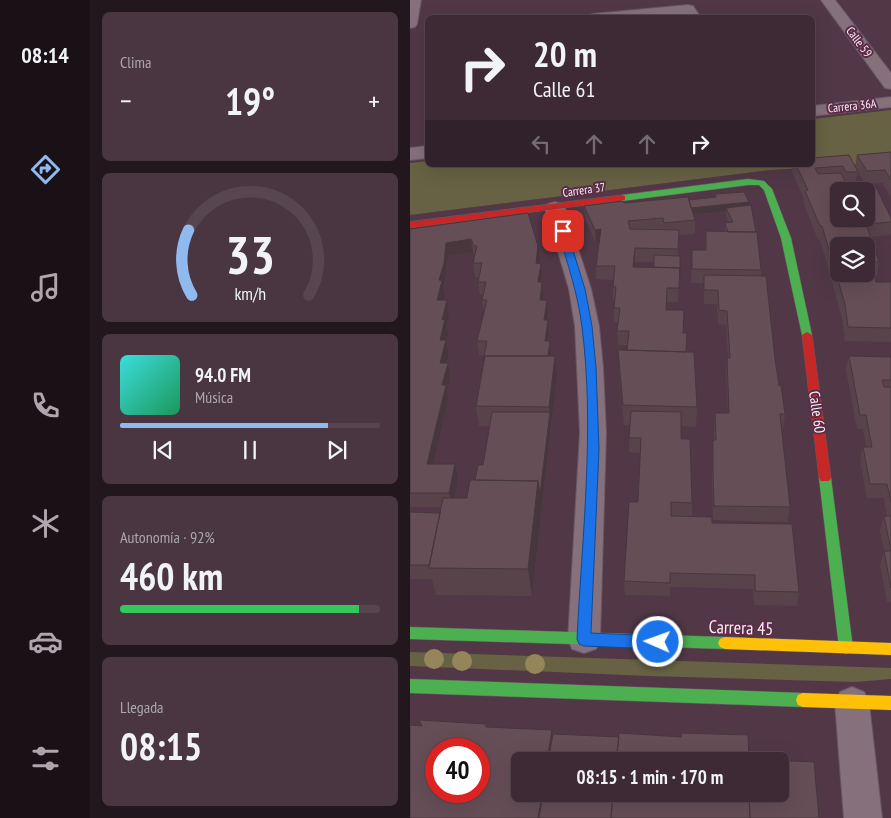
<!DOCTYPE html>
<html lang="es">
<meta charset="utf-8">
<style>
body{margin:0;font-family:"PT Sans Narrow",sans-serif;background:#493641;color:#f1f3f6;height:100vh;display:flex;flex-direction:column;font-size:19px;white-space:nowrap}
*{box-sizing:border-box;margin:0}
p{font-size:16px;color:#ada7ad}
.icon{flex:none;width:28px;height:28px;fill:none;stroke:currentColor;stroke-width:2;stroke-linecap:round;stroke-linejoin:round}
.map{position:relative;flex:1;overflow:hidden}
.drawer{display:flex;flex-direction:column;gap:12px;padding:12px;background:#22171d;width:320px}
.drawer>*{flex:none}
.guide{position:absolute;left:15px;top:15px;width:390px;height:152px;border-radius:8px;box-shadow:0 5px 20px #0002,0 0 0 1px #574650;background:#3e2a35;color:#f1f3f6;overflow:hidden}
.controls{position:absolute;left:420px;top:182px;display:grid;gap:10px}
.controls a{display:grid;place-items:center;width:45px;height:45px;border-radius:8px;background:#3e2a35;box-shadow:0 5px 20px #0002,0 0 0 1px #574650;font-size:25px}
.speed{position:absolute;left:15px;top:738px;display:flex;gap:10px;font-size:25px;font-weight:700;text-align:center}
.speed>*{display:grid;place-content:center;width:65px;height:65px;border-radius:50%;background:#3e2a35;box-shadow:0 5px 20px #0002,0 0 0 1px #574650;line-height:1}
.speed .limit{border:8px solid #d22;background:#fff;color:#111}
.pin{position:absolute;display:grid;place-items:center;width:42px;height:42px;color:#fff;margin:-21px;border-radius:10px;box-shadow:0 2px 8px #0006}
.me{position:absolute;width:55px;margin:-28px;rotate:272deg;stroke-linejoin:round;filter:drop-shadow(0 0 4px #0008)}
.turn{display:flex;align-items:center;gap:18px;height:105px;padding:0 25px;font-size:22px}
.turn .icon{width:65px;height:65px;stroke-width:2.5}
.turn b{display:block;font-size:35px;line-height:42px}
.lanes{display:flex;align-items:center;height:48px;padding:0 25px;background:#0003;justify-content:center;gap:25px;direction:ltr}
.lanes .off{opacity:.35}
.big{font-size:38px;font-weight:600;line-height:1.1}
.drawer .card{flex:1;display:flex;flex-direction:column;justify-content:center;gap:8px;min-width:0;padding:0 18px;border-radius:8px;background:#493641}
.drawer .dial{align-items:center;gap:0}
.dial svg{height:130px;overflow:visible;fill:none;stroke:#574650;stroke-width:7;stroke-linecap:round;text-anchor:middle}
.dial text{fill:#f1f3f6;stroke:none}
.song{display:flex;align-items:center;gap:15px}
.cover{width:60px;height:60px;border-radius:8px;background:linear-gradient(135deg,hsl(180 70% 55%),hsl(150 70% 35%))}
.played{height:5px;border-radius:2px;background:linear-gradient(90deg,#90b9f0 80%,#574650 80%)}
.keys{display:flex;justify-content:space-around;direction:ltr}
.heat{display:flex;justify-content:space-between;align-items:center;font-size:28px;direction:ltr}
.charge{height:8px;border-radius:4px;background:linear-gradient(90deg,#34c759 92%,#574650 0)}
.trip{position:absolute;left:101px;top:752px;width:278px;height:50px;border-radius:8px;background:#3e2a35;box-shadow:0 5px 20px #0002,0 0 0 1px #574650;font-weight:600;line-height:50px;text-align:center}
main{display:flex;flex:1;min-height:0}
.menu{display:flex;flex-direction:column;width:90px;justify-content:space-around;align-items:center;background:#191115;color:#ada7ad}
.menu .icon{width:35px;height:35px}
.menu .selected{color:#90b9f0}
.menu b{font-size:22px;color:#f1f3f6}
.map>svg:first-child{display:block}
.green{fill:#676244}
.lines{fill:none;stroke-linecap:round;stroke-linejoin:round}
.street-casing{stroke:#695762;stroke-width:2}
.fast-casing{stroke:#695762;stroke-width:1}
.slow-casing{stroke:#695762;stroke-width:1}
.jam-casing{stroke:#695762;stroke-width:1}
.street{fill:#85707c;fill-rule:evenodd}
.fast{fill:#4caf50;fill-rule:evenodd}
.slow{fill:#ffc107;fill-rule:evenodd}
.jam{fill:#c62828;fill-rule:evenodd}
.tree{fill:#948658}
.wall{fill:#58434b;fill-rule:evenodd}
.shaded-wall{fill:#47373d}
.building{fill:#664e57;stroke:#47373d;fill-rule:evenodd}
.route{fill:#1a73e8;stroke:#114b97}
.labels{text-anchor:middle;stroke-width:4;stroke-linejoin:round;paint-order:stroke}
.far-street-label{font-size:12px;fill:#fcf0f5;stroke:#5c2d48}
.street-label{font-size:15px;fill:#fcf0f5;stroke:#5c2d48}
.near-street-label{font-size:18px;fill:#fcf0f5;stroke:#5c2d48}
</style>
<main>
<nav class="menu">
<b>08:14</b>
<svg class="icon selected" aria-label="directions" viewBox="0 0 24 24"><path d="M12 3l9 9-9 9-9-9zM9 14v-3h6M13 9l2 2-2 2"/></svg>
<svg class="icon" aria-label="music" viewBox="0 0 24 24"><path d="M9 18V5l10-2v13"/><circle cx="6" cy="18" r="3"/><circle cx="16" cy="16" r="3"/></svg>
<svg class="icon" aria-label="phone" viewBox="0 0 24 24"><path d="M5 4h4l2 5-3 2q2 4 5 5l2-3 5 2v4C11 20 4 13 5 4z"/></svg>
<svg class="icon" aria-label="climate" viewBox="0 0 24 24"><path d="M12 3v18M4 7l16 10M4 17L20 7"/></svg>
<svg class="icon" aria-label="car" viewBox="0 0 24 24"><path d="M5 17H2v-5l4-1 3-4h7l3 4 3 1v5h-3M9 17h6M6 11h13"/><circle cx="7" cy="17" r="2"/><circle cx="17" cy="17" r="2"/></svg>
<svg class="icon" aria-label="filters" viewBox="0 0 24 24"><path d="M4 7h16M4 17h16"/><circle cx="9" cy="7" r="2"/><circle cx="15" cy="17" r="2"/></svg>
</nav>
<section class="drawer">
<div class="card"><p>Clima</p>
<div class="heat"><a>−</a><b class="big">19°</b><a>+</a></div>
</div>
<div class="card dial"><svg viewBox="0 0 100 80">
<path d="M14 69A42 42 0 1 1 86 69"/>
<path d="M14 69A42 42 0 0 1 12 29" stroke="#90b9f0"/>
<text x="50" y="56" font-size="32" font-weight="700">33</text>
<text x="50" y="72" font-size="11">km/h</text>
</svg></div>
<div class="card">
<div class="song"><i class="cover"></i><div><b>94.0 FM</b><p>Música</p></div></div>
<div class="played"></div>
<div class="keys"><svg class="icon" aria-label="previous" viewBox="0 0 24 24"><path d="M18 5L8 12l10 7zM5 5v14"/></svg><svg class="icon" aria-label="pause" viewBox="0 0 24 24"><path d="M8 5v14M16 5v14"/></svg><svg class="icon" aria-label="next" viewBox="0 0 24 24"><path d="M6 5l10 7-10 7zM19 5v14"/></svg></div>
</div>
<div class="card"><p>Autonomía · 92%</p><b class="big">460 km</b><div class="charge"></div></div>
<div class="card"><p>Llegada</p><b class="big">08:15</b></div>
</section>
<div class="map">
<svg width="481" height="818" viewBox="0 0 481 818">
<rect width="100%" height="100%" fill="#523847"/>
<path class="green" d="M481,110V163L360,170L0,215V163L17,161L18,165H402L403,119Z
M0,652L481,668V679L445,682L239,676L0,666Z"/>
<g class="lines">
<g class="street-casing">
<path id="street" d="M0,0H11L7,24L5,27L0,28Z
M411,0H425L481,73V89L475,88Z
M278,5L283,6L291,18H276L274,14L234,18H175L182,14Z
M481,97V107L402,116V106Z
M18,146V158L0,160V148Z
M145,202L152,204L155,208L181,289L189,326L193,368L196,433L190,639L186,649L174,653L162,649L158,639L170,433L167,368L165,326L159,289L135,208L138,204Z
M442,687L454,692L459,703L472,818H434L425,703L430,692Z"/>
</g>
<g class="fast-casing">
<path id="fast" d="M338,179L354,181L362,189L381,238L402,335L401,337L397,338L392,335L371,238L354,190L349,185H338L212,201L208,198L212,195Z
M415,473L419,475L421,478L443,648L441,652L436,654L431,652L429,648L409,478L411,475Z
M0,627L315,637L320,639L322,643L320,647L315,649L0,639Z
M0,679L393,693L398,695L400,700L398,705L393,707L0,693Z"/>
</g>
<g class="slow-casing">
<path id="slow" d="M315,637L481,643V655L315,649L310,647L308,643L310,639Z
M393,693L481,696V710L393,707L388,705L386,700L388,695Z"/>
</g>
<g class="jam-casing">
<path id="jam" d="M212,195L215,196V200L0,228V222Z
M397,332L402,335L421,478L419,481H411L409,478L392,335Z"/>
</g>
<use href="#street" class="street"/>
<use href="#fast" class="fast"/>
<use href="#slow" class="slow"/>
<use href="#jam" class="jam"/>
</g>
<g class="tree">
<circle cx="24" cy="659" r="10"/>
<circle cx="52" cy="661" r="10"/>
<circle cx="125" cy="664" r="10"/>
</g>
<path class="wall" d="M481,152V197L472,183L455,184L447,170L448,172L445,185H437L438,188L481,218V231L480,235L460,237L469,262L467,275H464L466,282H481V342L435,341L432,318L410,239L408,240L394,204V199L382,172L383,165H402L445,167L447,155Z
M305,194L338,206L351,270V276L365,359L369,386L375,414L373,429H371L380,507L377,522L303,520L302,487V454L303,440H304V427L305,413H318L316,372L317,358H318L316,325L308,324L307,304H294V283H281L282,250H295L296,231L315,232V223H319L316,215V211L283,215L285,220V234L269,235L268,256H270L268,302H257L256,310L273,333L287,407L286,427L271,426V439L282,503V517L302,523L389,592L387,606L344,605L343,589L260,587V596L215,595L214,581L228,502L230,453L219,452L220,425H214L209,369L208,350H217L218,345H208L207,331L208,322H204V308L205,300H203V280L186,279V266L189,243H186L175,219L174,206L279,200L305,197ZM225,262H244V267H224Z
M0,229L128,246L130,259L129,264H131L132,277V282L134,295L133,300L138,314L137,320L139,334L138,341L141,356L147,375L122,596L26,595L22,579H0V512L30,513L31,507H0ZM63,252L65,256L63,263L65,277H69L68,282L70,295H73L72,300L74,312L67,341L69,355H74L73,361L74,366L66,406L69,426H80L73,465L57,498H44L48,478L23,464L38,399L37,392L40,377L37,363L39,354L36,342L38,333L37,325L39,314L37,300H33L35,294L33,287L36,277L38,256Z
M439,356L481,357V602H477L470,565L474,551L470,530L474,516H477L474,498H457L450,461L453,447H456L453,429H447L436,370Z"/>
<path class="shaded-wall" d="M339,202L338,209L316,208V211L279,215L280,208Z
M191,229V242L186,243L185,230Z
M61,239L63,252L38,256L36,277L33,287L35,294L30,314L27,300L29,280L36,243Z
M128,246L130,259L127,277L126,263Z
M225,248V262L223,280V267Z
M131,264L132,277L129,295L128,282Z
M132,282L134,295L131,314L130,300Z
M37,300L39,314L37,325L38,333L36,342L39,354L33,377L30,363V340L32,320Z
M137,300L138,314L135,334L134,320Z
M138,320L139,334L136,355L135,341Z
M140,341L141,355L139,375L138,361Z
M145,356L147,375L141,426L139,407Z
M38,363L40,377L37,392L38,399L20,478L17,464L32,385Z
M140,412L141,426L122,596L118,569L128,481Z
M45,464L48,478L43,507L39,493Z
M142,730L146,755L145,761H137Z
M132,794H140L136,818H128Z"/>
<path class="building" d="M481,152V180L475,170L457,171L447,155Z
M439,155L448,172H436L433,166L405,168L408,174L431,173L438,188L466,187L481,218V222L456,224L469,262H460L466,282H481V328L438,327L435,304L412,226H410L395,191L398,190L386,165H402V158ZM429,191H456V219H429ZM429,246H456V274H429Z
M334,192L339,202L281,208L279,200L306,197L305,194Z
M278,197L285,220L254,223L253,218L218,221L220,229L269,230L268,249L225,248L223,267L270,268L269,288H257L256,310H274L273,333H277L276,352L217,350L219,331H207L210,308H204L206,287L203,286L205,266H186L191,229L185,230L174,206L213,201L214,203Z
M341,205L346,232H318L315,223L323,222L316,208Z
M118,213L128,246L126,263L131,264L128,282H132L130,300H137L134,320H138L135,341H140L138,356H75L74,361H73L77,341H67L77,300H72L76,282H68L72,263H63L67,246H64L61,239L36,243L34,263L29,280L32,281L27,300H37L32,320L35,319L30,340H36L30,363H38L32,385H36L17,464H45L39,493H0V229Z
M296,231L347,232L351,270L282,269V250H296Z
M244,255L270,256V274V268L244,267Z
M294,275L356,276L365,359L369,386L371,385L375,414H370L380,507L304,506L303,472V440H306L305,413H319L317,358H320L317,311L309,310L308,290H294Z
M208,350L284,352L287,407L213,405Z
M75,356H145L139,407L66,406Z
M439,356L481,357V380H472L474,387H481V502L477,484H460L453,447H462L456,415H450Z
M221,411L271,412V439H280L282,503L261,502V516L302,517V523L382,524L389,592L345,591V575L260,573V583L214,581L219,502H228L231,438H219Z
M82,412H140L130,494L128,481L65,480L68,465H73Z
M60,480L128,481L118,569L19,568L33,498H57Z
M0,512L30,513L19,565H0Z
M474,516H481V588L474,551H481Z
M9,720L76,724V727L142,730L137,761H110V794H132L128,818H0V725L12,726ZM26,749H69V791H26Z
M209,733L271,737L272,733L338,735L339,761H206Z
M143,734L209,737L206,761H138Z
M339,759L404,762L409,818H340L339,794H370V761H339Z
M133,794H203L201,818H129Z
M203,794H339L340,818H201Z"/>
<path class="route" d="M153,228L157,231L175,289L182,326L186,368L189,449L181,633L248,636L253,638L255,642L253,647L248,649L174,646L169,644L167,639C172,537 185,429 172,327C168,294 157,262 148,231Z"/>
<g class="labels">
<g class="far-street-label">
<text transform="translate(449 42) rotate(53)" y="4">Calle 59</text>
<text transform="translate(442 106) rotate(-6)" y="4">Carrera 36A</text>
<text transform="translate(174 190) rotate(-8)" y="4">Carrera 37</text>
</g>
<g class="street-label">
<text transform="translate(407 412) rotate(82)" y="5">Calle 60</text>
</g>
<g class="near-street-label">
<text transform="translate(331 628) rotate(2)" y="6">Carrera 45</text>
</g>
</g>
</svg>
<div class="controls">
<a><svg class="icon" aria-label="search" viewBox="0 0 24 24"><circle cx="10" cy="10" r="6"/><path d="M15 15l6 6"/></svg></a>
<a><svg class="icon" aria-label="layers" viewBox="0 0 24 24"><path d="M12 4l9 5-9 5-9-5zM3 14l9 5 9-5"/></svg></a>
</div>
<div class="speed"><div class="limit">40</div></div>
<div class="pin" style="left:153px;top:231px;background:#d93025"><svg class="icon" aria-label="arrive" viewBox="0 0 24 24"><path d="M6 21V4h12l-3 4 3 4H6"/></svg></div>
<svg class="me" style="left:248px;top:642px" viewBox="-20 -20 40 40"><circle r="17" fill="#1a73e8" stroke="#fff" stroke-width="3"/><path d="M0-11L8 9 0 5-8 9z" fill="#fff"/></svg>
<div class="trip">08:15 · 1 min · 170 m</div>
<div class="guide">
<div class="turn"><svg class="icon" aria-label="right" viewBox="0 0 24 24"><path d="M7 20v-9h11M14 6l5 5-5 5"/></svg><div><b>20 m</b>Calle 61</div></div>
<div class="lanes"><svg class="icon off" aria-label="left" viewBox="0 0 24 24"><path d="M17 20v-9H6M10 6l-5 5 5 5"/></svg><svg class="icon off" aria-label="ahead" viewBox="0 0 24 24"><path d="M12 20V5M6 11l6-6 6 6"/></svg><svg class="icon off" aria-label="ahead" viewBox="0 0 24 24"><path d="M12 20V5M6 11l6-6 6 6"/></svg><svg class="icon" aria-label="right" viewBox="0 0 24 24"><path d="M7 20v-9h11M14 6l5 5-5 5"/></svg></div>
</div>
</div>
</main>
